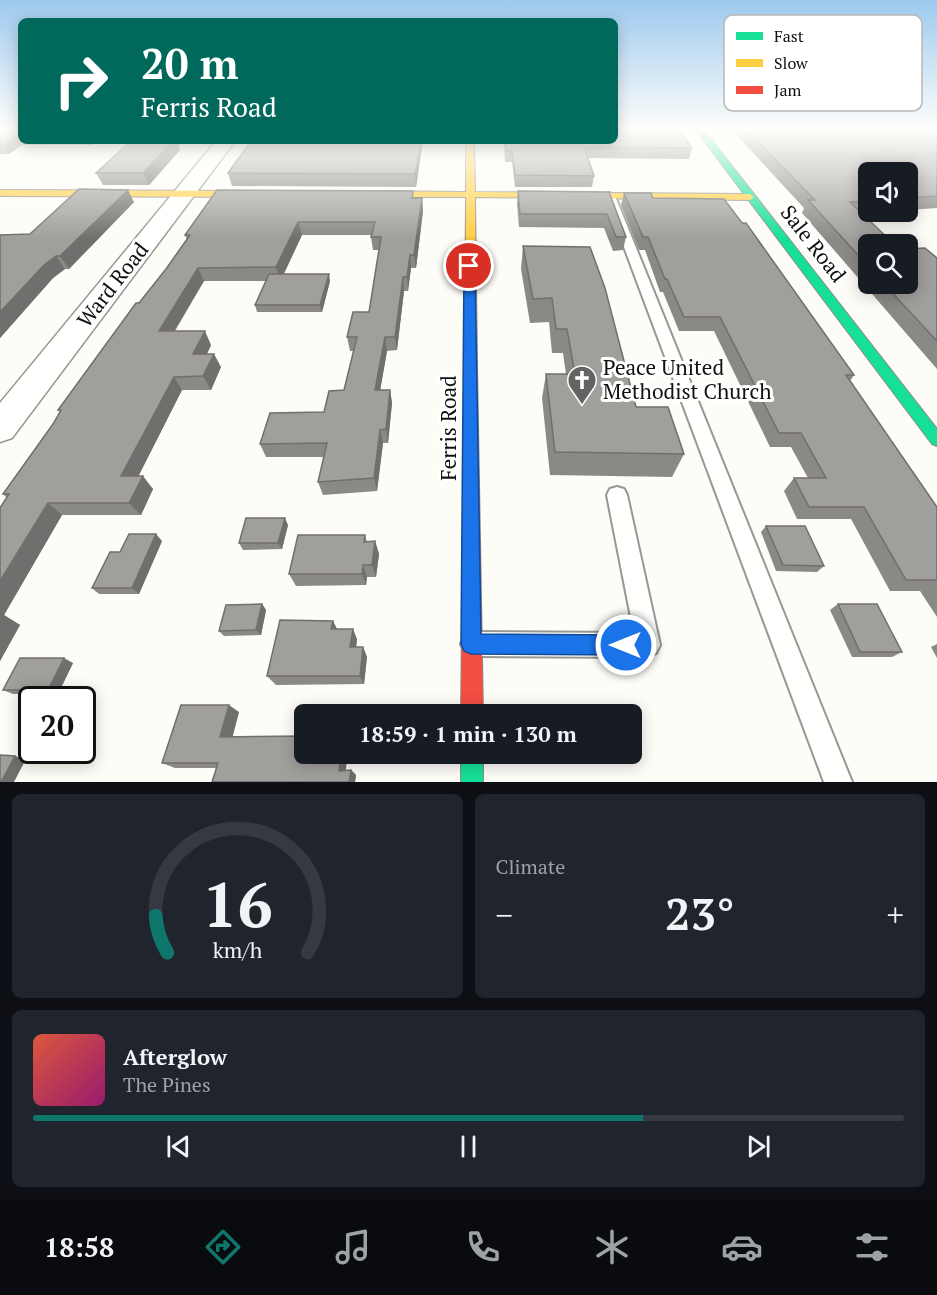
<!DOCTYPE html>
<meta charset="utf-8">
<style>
body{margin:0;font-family:"PT Serif",serif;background:#20242c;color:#f1f3f6;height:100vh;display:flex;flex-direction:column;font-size:22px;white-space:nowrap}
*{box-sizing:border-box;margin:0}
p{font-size:20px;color:#9ea1a6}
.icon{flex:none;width:33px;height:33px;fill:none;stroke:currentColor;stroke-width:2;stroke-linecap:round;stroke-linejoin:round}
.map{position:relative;height:782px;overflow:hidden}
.drawer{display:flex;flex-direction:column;gap:12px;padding:12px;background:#0d0f14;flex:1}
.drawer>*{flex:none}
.top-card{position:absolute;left:18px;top:18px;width:600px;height:126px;border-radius:9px;box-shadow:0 3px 15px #0003;background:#00695c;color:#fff;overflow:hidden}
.fabs{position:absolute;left:858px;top:162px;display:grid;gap:12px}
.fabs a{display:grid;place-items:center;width:60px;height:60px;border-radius:9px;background:#171b24;box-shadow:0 3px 15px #0003;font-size:30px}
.speed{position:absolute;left:18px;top:686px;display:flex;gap:12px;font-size:30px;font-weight:700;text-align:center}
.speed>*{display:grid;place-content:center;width:78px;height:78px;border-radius:50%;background:#171b24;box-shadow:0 3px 15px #0003;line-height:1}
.speed .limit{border:3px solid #111;border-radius:9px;background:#fff;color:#111}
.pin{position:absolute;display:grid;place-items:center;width:51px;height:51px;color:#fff;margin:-26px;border:3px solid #fff;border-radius:50%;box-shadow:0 2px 6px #0007}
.me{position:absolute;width:66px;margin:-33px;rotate:270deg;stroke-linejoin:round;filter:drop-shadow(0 0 4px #0008)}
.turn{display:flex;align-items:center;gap:21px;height:126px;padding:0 24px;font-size:27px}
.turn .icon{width:78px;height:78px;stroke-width:2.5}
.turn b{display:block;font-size:42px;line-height:51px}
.big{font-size:45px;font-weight:700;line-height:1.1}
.drawer .card{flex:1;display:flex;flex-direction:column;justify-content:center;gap:9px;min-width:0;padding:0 21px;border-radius:9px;background:#20242c}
.drawer .dial{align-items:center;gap:0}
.dial svg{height:156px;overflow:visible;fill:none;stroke:#363941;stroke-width:7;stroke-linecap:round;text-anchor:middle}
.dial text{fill:#f1f3f6;stroke:none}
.song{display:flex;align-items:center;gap:18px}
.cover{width:72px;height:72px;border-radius:9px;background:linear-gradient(135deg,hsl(10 70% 55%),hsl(320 70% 35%))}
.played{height:6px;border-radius:3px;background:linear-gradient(90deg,#0f766e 70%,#363941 70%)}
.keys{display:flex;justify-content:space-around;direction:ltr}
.heat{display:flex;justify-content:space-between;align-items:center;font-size:33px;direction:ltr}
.drawer .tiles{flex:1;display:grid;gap:12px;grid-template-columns:1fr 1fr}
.card:last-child{grid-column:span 2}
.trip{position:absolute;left:294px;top:704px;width:348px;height:60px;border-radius:9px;background:#171b24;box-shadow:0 3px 15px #0003;font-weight:700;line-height:60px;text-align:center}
.menu{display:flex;height:96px;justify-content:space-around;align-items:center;background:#090b0e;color:#9ea1a6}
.menu .icon{width:42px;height:42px}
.menu .on{color:#0f766e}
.menu b{font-size:27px;color:#f1f3f6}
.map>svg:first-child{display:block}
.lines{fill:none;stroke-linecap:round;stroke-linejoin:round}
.lane-casing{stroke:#979795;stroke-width:4}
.street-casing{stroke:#979795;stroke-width:3}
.fast-casing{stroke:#8e8d8b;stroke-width:2}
.slow-casing{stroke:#8e8d8b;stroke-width:2}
.jam-casing{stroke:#8e8d8b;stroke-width:2}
.lane{fill:#fffffe;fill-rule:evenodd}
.street{fill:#fffffe;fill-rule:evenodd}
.fast{fill:#16e098;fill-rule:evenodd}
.slow{fill:#ffcf43;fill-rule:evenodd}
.jam{fill:#f24e42;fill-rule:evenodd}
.wall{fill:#8a8986}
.shaded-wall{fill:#716f6d}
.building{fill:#a19f9c;stroke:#716f6d;stroke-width:1.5}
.route{fill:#1a73e8;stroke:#114b97;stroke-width:1.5}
.labels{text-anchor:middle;stroke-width:6;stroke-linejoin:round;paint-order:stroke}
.street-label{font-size:21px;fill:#111;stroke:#fff}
.poi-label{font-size:21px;fill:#111;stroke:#fff;text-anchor:start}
.key{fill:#fff;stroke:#b8b8b8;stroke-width:1.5}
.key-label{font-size:16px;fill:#111}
</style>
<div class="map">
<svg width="937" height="782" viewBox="0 0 937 782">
<rect width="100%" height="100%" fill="#fdfcf7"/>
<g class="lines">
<g class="lane-casing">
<path id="lane" d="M610,193L615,196L852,782H824L605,196Z
M617,487L624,489L627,495L660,645L656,653L648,657L473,656L465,652L461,644L465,636L473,632L634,633L607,495L610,489Z"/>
</g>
<g class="street-casing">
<path id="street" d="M216,141H235L12,438L0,442V403Z"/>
</g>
<g class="fast-casing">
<path id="fast" d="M696,130H704L937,429V446L932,444Z
M461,753H483V782H461Z"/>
</g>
<g class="slow-casing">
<path id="slow" d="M466,141H474L475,192L750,194L754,197L750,200L475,197L477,367L471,372L465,367L466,197H368L364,194L368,191L466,192Z
M0,190L259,191L263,194L259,197L0,196Z"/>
</g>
<g class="jam-casing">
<path id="jam" d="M471,362L477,367L483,714H461L465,367Z"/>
</g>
<use href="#lane" class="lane"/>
<use href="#street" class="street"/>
<use href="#fast" class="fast"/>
<use href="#slow" class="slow"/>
<use href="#jam" class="jam"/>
</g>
<path class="wall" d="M0,130H21V141H96L92,145H22L9,154H0Z
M732,130H937V208L908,210V172H868V212H890L862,214L868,244V284H908L937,258V369L802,213L804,208Z
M251,141H423L416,187L232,186L228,173Z
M504,141H615L692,148L689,159L588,158L594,176L592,187H515L512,162H505Z
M178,146L180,150L149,185H103L96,173Z
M518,191L609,192L626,237L623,250L613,251L604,228L519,227L517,204Z
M624,193L653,198L854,375L850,381L937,507V617L920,591H890L851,519H797L784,491L794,478H808L791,447H770L714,331H679L663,292H660L645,250H639L621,205Z
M413,198H422L423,211L416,268H411L408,291H404L397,350L387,351L380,390H390L392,403L388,443H383L377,491L323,495L318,482L324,457H266L260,444L324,412L344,390L354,351H350L347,337L369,312L379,250H373L371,237L372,235H302L284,274L330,281L322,312H257L255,305L266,281H204L175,331L211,345L207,354L221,367L211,390H182L138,476L153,489L141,515H62L4,615L20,625L0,661L7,498L3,494L53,424L60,412L58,410L139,303L166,269L187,240L185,235Z
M134,202L69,269H65L53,278L0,338V235L30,234Z
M523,246L636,407L684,454L672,477L550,475L542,398L546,374H566L563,353H552L549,322L530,323L521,269Z
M288,525L282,549L243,550L239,543Z
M766,526L824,566L817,572L776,571L761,532Z
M365,535L367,542L375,541L379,554L376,577H367L366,585L296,586L289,574Z
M162,541L139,594H99L92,588L120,552Z
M262,604L266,610L261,635L224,636L219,631Z
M838,604L902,652L892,657H852L830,610Z
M333,621L337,629L357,639L356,647H363L367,657L364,684L276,685L267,676Z
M937,644V658L931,647Z
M73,663L58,694H13L3,690Z
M239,712L232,737L304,753H348L345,771L351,770L356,775L355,782H212L216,768H175L162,763Z"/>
<path class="shaded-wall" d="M16,135L22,145L9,154L3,144Z
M90,141H96L92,145Z
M171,141H183L178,146L180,150L149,185L143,173Z
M421,141H423L416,187L415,174Z
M128,190L134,202L69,269L60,256Z
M422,198L423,211L416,268L414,255Z
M298,222L302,235L280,281L276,267Z
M410,255L411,268L408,291L407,277Z
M56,256L65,269L53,278L0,338V312L44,265Z
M198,268L204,281L166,344L159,331Z
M329,274L330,281L322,312L320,305Z
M403,277L404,291L397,350L395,337Z
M205,331L211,345L200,368L193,354Z
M385,337L387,351L378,403L375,390Z
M214,354L221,367L211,390L203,376Z
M174,377L182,390L132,489L121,476Z
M390,390L392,403L388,443L386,429Z
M380,430L383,443L377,491L374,478Z
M143,476L153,489L141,515L129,503Z
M48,503L62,515L4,615L20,625L0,661V581Z
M285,518L288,525L282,549L278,543Z
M156,534L162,541L139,594L132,588Z
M375,541L379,554L376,577L372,565Z
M363,565L367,577L366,585L362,574Z
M262,604L266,610L261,635L256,630Z
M333,621L338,631L331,629Z
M353,629L357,639L355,657L350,647Z
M363,647L367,657L364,684L360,676Z
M64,658L73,663L58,694L48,690Z
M229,705L239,712L231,743L220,737Z
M341,753H348L345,776L339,771Z
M15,756L26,759L14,782H1Z
M351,770L356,775L355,782H349Z"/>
<path class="building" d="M0,130H21V135H16L3,144H0Z
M615,130H680L692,148L584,147L594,176L515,175L512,151H506L505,141H615Z
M746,130H937V196L908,198V172H868V201L850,202L894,244H868V266L808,200H815Z
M131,141H173L143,173H96Z
M251,141H421L415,174L228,173Z
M79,189L128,190L60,256H56L44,265L0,312V235L30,234Z
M217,190L413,191L412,198H422L414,255H410L407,277H403L395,337H385L375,390H390L386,429L380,430L374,478L318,482L327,443L260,444L270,413L324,412L329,391L344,390L357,337H347L353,312H369L381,237H371L375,222H298L276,267L198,268L159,331H205L193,354H214L203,376L174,377L121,476H143L129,503H48L0,581V508L9,494H3L53,424L61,410H58L136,303H139L166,269L190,235H185Z
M518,191L609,192L626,237H616L607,214H520Z
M624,193H651L653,198L724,199L742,223H746L854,375H846L937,507V580H906L864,507H809L794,478H826L801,433H779L720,317H684L667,279H665L648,237H643Z
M523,246L590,247L605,288L636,407H668L684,454L555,452L546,374H575L567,329H556L552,298L533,299Z
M925,248L937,258V341L884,284H908V249Z
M269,274H329L320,305H255Z
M246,518H285L278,543H239Z
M766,526H805L824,566L783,565Z
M129,534H156L132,588H92L110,552H120Z
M298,535H365L364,542L375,541L372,565H363L362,574H289Z
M262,604L256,630L219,631L226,605Z
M838,604H877L902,652H860Z
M280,620L333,621L331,629H353L350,647H363L360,676H267Z
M20,658H64L48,690H3Z
M181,705H229L220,737L304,736V753H341L339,771L351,770L349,782H212L218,763H162Z
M0,755L15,756L1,782H0Z"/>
<linearGradient id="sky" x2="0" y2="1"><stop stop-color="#9dc9ee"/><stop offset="0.54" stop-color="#fefefb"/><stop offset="1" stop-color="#fefefb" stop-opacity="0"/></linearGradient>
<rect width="937" height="239" fill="url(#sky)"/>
<path class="route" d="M469,262L475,266L481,634L626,635L633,638L636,645L633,652L626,655L471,654L464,651L461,644L464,266Z"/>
<defs>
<g id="church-pin" transform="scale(1.5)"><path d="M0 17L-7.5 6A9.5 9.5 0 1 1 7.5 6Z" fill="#646362" stroke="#fff"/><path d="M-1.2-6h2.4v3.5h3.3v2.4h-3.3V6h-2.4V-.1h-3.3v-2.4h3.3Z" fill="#fff"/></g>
</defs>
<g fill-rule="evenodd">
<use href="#church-pin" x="582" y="380"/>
</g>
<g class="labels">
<g class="street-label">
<text transform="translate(813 244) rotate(52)" y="7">Sale Road</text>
<text transform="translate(113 285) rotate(-52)" y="7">Ward Road</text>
<text transform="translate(449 428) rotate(-90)" y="7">Ferris Road</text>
</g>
<g class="poi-label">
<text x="603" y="375">Peace United<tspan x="603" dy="24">Methodist Church</tspan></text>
</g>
</g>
<rect x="724" y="15" width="198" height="96" rx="9" class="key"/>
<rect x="736" y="32" width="27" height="8" fill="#16e098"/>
<rect x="736" y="59" width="27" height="8" fill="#ffcf43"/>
<rect x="736" y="86" width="27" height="8" fill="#f24e42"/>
<g class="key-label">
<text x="774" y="42">Fast</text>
<text x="774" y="69">Slow</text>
<text x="774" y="96">Jam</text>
</g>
</svg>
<div class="fabs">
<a><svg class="icon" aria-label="sound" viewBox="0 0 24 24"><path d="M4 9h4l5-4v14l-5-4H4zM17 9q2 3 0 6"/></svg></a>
<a><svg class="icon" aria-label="search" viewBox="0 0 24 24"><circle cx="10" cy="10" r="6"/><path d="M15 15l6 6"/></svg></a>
</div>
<div class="speed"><div class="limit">20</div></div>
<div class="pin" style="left:469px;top:266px;background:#d93025"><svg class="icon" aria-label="arrive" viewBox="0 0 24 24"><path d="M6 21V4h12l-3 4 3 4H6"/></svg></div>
<svg class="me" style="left:626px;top:645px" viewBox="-20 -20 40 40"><circle r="17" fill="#1a73e8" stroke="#fff" stroke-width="3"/><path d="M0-11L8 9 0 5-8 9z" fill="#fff"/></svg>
<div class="trip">18:59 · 1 min · 130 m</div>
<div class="top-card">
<div class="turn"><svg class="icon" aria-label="right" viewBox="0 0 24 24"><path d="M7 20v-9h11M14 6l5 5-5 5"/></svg><div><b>20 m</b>Ferris Road</div></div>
</div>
</div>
<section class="drawer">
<div class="tiles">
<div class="card dial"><svg viewBox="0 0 100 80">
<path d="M14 69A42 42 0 1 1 86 69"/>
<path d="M14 69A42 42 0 0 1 8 50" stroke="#0f766e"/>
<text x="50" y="56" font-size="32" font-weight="700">16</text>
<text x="50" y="72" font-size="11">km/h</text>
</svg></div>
<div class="card"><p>Climate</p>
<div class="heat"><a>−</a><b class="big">23°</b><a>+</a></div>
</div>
<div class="card">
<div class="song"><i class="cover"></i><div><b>Afterglow</b><p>The Pines</p></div></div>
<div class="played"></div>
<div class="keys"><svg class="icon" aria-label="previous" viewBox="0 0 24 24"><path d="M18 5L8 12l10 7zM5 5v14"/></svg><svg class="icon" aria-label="pause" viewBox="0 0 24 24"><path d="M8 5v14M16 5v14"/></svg><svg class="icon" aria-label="next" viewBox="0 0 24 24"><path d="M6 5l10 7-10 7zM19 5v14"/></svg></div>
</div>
</div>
</section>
<nav class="menu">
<b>18:58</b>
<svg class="icon on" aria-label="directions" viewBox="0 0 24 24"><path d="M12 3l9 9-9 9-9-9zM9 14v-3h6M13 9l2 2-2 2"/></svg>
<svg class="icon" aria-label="music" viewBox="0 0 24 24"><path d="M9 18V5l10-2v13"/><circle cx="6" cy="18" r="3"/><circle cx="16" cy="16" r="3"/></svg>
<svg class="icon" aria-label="phone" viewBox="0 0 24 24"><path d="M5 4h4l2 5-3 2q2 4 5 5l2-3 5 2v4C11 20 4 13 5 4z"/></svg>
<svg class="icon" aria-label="climate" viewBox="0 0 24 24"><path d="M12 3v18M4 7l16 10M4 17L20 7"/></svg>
<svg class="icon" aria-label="car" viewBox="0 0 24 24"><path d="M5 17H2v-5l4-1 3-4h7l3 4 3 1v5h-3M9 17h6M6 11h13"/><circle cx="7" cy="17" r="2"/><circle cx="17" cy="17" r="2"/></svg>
<svg class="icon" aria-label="filters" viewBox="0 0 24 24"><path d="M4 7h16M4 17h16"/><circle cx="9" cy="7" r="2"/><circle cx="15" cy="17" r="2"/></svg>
</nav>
